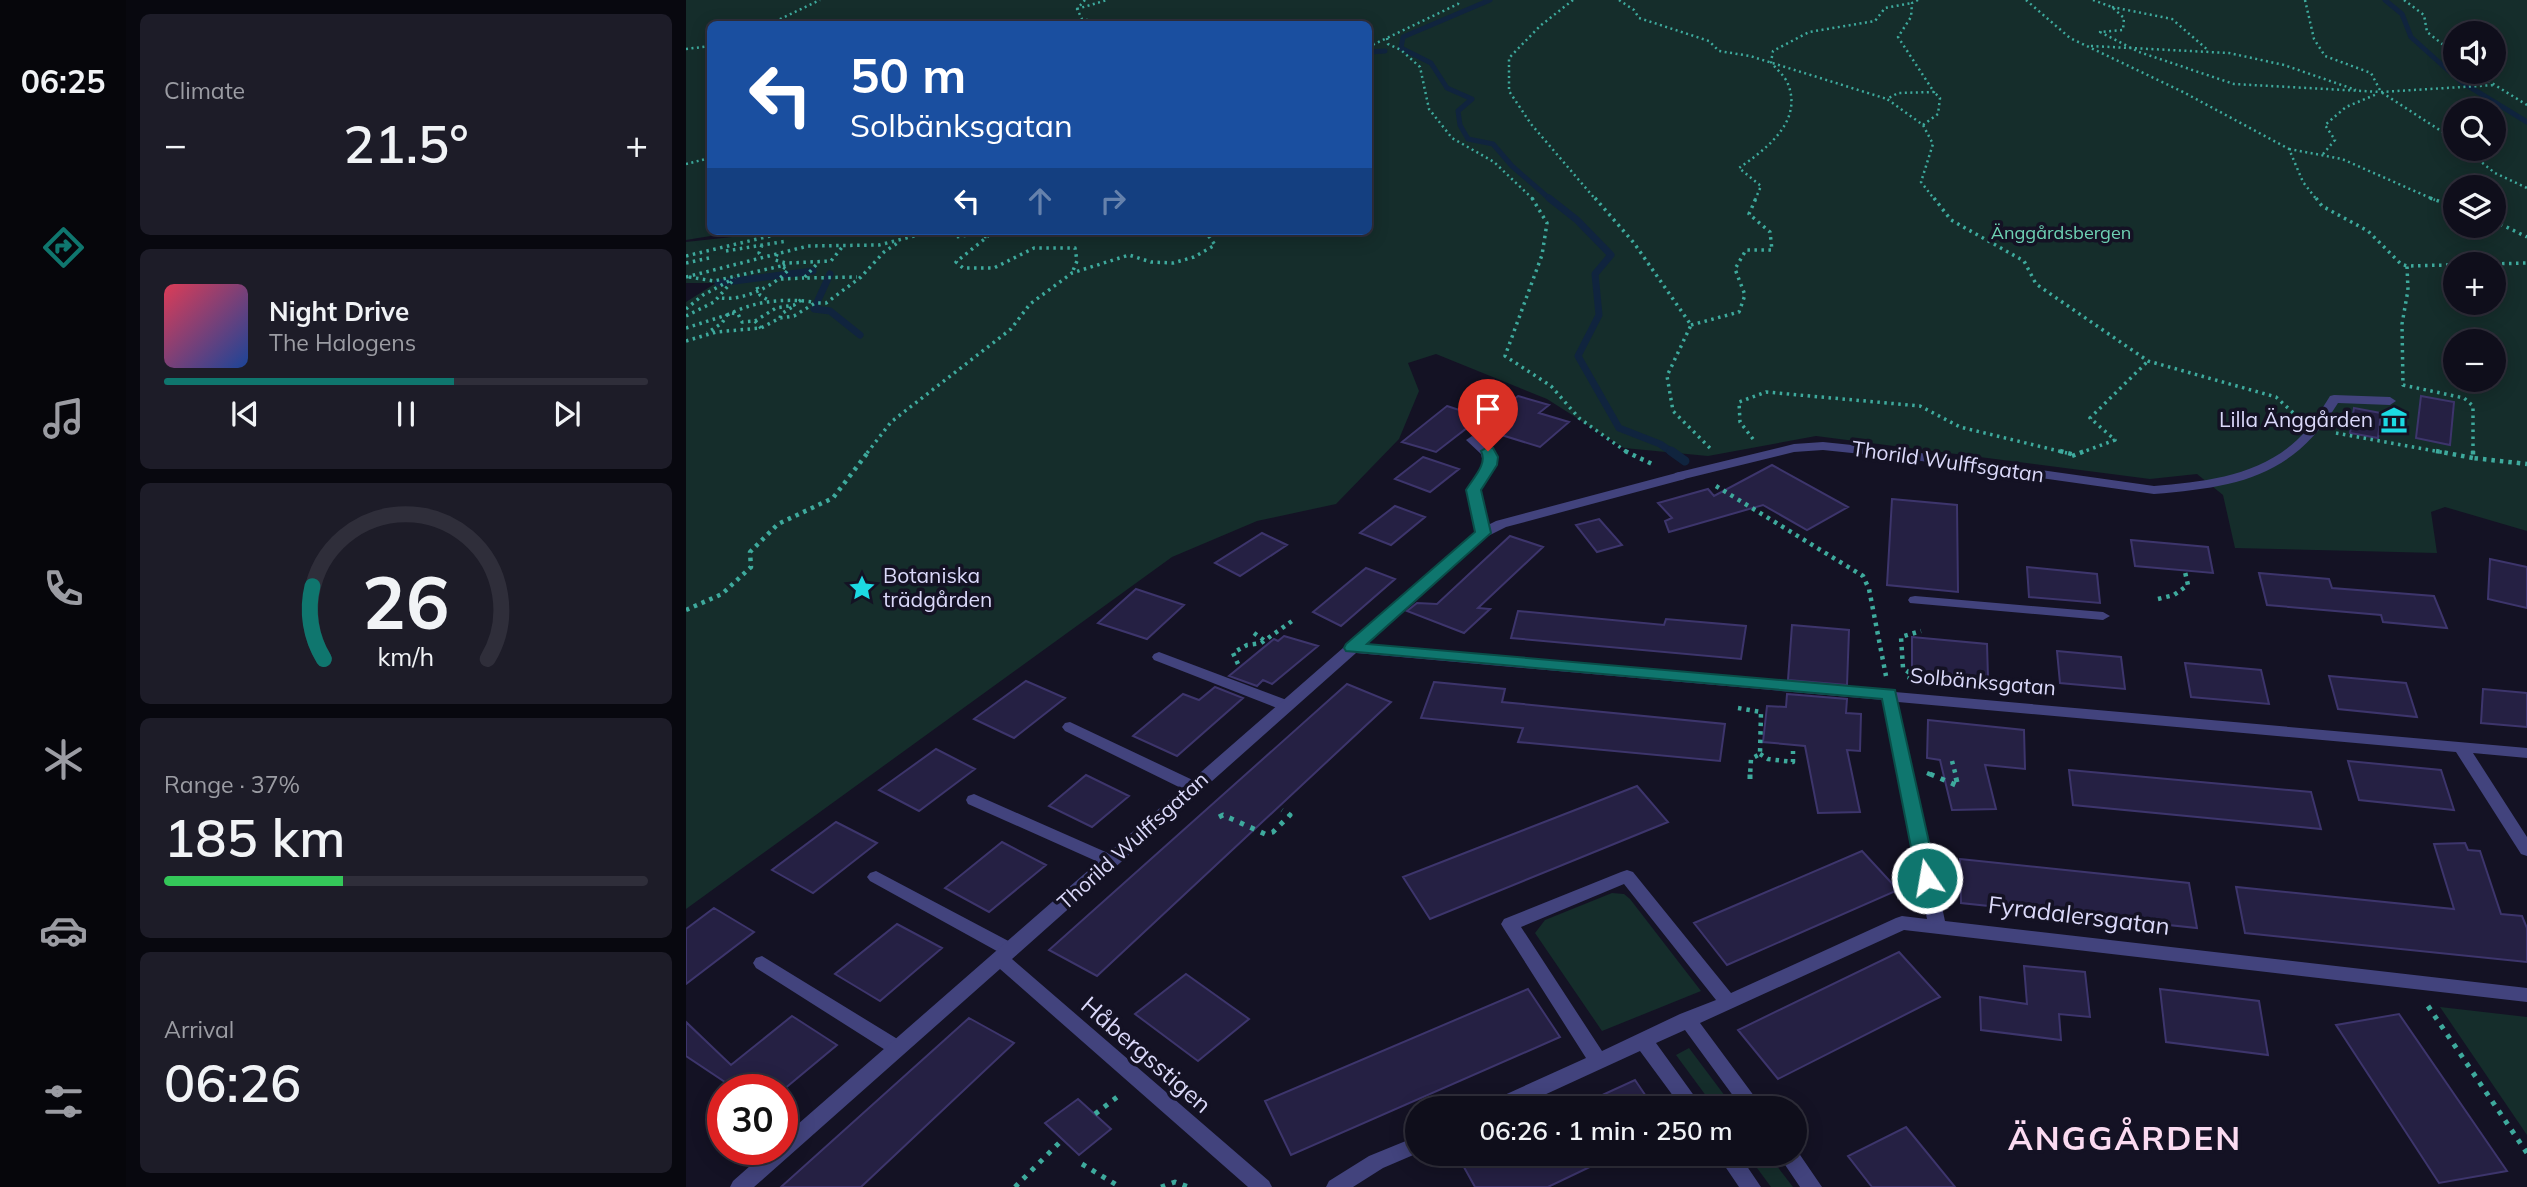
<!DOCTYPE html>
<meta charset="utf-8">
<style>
body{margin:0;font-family:Mulish,sans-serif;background:#1d1c28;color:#f1f3f6;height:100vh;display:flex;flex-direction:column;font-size:26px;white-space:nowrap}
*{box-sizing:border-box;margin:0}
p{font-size:23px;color:#9b9ca3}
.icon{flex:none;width:38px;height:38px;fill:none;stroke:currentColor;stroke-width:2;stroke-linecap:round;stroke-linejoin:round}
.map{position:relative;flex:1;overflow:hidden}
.details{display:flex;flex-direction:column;gap:14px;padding:14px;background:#08080f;width:560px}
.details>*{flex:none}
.hud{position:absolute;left:21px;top:21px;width:665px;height:214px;border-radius:10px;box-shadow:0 4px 18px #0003,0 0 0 2px #2f2e3a;background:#1a4fa0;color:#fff;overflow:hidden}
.tools{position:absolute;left:1757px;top:21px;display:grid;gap:14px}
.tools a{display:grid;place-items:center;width:63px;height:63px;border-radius:50%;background:#0f0e1b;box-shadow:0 4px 18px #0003,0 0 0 2px #2f2e3a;font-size:35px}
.speed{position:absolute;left:21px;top:1074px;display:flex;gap:14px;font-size:35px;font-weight:700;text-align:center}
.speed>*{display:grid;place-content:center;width:91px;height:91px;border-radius:50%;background:#0f0e1b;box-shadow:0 4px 18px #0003,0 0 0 2px #2f2e3a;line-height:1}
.speed .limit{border:10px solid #d22;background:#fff;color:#111}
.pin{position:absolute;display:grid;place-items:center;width:60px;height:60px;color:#fff;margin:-72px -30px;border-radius:50% 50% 50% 0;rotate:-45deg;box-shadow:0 0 7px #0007}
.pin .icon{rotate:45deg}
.me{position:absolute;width:77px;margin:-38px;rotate:348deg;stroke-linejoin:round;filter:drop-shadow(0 0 5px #0008)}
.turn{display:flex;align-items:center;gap:24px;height:147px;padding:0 28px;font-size:32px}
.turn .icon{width:91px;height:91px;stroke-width:2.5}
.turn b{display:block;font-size:49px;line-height:60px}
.lanes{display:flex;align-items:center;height:66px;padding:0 28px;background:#0003;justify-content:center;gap:35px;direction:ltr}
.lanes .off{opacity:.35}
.big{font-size:52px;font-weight:600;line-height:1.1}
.details .card{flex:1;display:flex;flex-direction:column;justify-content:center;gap:10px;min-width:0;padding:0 24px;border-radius:10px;background:#1d1c28}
.details .dial{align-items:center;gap:0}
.dial svg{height:182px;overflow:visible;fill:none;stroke:#2f2e3a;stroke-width:7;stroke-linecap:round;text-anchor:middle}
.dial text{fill:#f1f3f6;stroke:none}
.song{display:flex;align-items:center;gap:21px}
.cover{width:84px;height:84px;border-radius:10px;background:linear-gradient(135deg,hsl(350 70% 55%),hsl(220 70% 35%))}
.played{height:7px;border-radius:4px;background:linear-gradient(90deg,#0f766e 60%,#2f2e3a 60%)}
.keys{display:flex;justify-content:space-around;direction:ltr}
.heat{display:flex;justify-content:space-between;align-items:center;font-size:38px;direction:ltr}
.charge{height:10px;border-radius:5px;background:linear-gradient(90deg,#34c759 37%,#2f2e3a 0)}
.trip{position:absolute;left:719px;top:1096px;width:402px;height:70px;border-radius:35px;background:#0f0e1b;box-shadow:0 4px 18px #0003,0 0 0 2px #2f2e3a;font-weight:600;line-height:70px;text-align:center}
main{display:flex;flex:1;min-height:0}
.tab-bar{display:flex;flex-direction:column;width:126px;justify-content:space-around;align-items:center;background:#06060b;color:#9b9ca3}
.tab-bar .icon{width:49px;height:49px}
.tab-bar .current{color:#0f766e}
.tab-bar b{font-size:32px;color:#f1f3f6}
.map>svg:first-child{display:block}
.green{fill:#152d2b;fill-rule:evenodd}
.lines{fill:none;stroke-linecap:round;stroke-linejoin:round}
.stream-far2{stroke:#10243e;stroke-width:5}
.stream-far1{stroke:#10243e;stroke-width:7}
.stream{stroke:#10243e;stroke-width:9}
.building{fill:#252043;stroke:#3d356c;stroke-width:2}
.path-far3{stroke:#3eaa9d;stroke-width:2.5;stroke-dasharray:2 3.5;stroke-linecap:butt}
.path-far2{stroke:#3eaa9d;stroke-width:3.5;stroke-dasharray:2.5 4.5;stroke-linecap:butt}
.path-far1{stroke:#3eaa9d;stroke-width:4.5;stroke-dasharray:3.5 5;stroke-linecap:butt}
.path{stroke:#3eaa9d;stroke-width:5;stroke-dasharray:4.5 7;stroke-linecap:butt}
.lane{fill:#42437d;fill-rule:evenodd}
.street{fill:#42437d;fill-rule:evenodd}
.route{fill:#0f766e;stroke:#0a4d48;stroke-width:2}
.labels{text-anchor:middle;stroke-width:7;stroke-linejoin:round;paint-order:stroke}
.far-park-label{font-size:18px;fill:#6ed2b4;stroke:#141224}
.poi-label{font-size:21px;fill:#dbd9fa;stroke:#141224;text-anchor:end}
.street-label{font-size:21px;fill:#dbd9fa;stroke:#141224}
.near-street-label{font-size:24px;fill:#dbd9fa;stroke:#141224}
.near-district-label{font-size:33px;font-weight:bold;letter-spacing:2px;fill:#fbdbf1;stroke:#141224}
</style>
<main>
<nav class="tab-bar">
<b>06:25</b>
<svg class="icon current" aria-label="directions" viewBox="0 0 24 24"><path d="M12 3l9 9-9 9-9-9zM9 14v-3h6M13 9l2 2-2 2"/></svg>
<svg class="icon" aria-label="music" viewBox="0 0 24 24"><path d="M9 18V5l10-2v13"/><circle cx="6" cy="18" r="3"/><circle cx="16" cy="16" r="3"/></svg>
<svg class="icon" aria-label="phone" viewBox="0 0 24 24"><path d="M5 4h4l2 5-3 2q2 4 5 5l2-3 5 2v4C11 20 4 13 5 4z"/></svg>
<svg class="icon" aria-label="climate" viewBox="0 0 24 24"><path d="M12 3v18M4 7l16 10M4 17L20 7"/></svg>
<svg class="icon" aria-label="car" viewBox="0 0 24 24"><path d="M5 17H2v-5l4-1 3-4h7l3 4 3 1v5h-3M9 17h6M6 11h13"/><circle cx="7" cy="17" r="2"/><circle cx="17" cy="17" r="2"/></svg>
<svg class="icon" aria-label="filters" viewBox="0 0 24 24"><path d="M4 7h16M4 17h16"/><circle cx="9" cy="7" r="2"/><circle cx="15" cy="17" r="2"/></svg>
</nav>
<section class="details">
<div class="card"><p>Climate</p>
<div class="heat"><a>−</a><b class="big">21.5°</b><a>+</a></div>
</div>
<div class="card">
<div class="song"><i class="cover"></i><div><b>Night Drive</b><p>The Halogens</p></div></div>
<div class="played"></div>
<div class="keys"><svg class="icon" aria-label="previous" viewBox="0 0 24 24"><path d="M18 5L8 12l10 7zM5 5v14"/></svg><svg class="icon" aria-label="pause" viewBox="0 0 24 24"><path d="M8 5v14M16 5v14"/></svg><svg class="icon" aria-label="next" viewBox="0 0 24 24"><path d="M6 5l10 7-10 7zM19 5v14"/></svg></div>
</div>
<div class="card dial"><svg viewBox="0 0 100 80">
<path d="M14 69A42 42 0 1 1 86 69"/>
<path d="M14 69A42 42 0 0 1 9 37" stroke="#0f766e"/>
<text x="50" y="56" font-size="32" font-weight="700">26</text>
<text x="50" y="72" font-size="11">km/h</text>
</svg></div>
<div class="card"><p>Range · 37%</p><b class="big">185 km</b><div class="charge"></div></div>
<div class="card"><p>Arrival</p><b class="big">06:26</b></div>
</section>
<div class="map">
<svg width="1841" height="1187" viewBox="0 0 1841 1187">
<rect width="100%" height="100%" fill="#141224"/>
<path class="green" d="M0,0H1841V531L1759,507L1745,512L1751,553L1549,548L1537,495L1511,474L1464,479L1130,436L1022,456L938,448L861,399L750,354L722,363L733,391L713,439L650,504L571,521L486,557L0,909V302L30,283H0V242L100,231H682V24H24V231H55L0,240ZM1769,33H1808V72H1769ZM1769,110H1808V149H1769ZM1769,187H1808V226H1769ZM1769,264H1808V303H1769ZM1769,341H1808V380H1769Z
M926,893L938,894L944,899L1015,991L916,1031L849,933L859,920Z
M1754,1007L1841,1017V1135Z
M1003,1048L1048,1108H1029L990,1055Z
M1060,1153H1081L1107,1187H1085Z"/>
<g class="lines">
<path class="stream-far2" d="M804,0L717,37L715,48L745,63L761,88L786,99L772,111L774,125L782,139L807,144L826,166L865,200
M1699,0L1716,14L1725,37L1774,81L1841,122
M682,52L699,51"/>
<path class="stream-far1" d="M863,198L891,220L925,255L909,274L913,315L892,356L933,428L974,444L987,453
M144,274L128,309L144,311L174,335
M32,283L127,271"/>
<path class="stream" d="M985,451L999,461"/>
</g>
<path class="building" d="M832,396L863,405L853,413L883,422L854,447L793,428Z
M1735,396L1768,402L1764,445L1730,438Z
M761,406L795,417L750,452L716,442Z
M1668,408L1695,413L1692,438L1664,433Z
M737,457L773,469L744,492L709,479Z
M1086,465L1162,507L1121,530L1077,505L983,532L979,521L986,518L972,503L1022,489L1028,496Z
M1206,499L1271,505L1272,592L1201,585Z
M709,506L739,517L705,545L674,533Z
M913,519L936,545L911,552L890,525Z
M576,533L601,545L554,576L529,563Z
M824,536L857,547L792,608L804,609L778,633L721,611L731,603L751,604Z
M1445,540L1522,547L1527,573L1449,566Z
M1804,559L1841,567V608L1802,599Z
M1341,567L1411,574L1414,603L1343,597Z
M680,568L709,579L655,626L627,612Z
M1573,573L1643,579L1646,588L1748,596L1761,628L1697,622L1695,615L1581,605Z
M450,589L498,605L461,639L412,623Z
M832,611L978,625L980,619L1060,626L1055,659L825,638Z
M1106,625L1163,630L1161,685L1102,680Z
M598,636L632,646L586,684L577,680L571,686L543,676L588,639L592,641Z
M1226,637L1301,644L1302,678L1226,671Z
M1371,651L1435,657L1439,689L1374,683Z
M1499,663L1575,670L1583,704L1505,697Z
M1643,676L1720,683L1731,717L1652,709Z
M340,681L379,698L328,738L288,719Z
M748,682L819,689L816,702L1039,724L1034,761L832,742L837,728L735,718Z
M661,684L705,702L411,976L363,950Z
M529,687L557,698L491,756L447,736L497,694L513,700Z
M1797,689L1841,693V727L1795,723Z
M1101,694L1161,699L1160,713L1175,714L1174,751L1161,750L1174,812L1132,813L1119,746L1077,742L1081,706L1100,707Z
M1242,720L1338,730L1339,769L1299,765L1310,809L1266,810L1254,760L1241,758Z
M250,749L289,769L233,811L193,790Z
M1662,761L1755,770L1768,810L1673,800Z
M1383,770L1625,792L1635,829L1387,805Z
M400,775L443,796L406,827L363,806Z
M951,786L982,822L744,919L717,877Z
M150,822L191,843L127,893L86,870Z
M316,842L360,865L303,912L259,888Z
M1779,843L1782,850L1794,851L1815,914L1836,916L1841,928V962L1559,933L1550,887L1768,909L1748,844Z
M1176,851L1212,890L1041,965L1008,923Z
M1274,859L1503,883L1511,928L1275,903Z
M28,908L68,932L0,984V929Z
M211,924L256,948L194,1001L149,974Z
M1213,952L1254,997L1092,1079L1052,1030Z
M1338,966L1399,972L1404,1017L1373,1014L1375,1040L1295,1030L1294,997L1341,1004Z
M500,974L563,1019L512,1061L449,1014Z
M842,989L874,1037L605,1155L579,1101Z
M1474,989L1573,1001L1582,1055L1480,1042Z
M1713,1014L1821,1171L1753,1183L1650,1025Z
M106,1016L151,1045L97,1090H51L0,1056V1022L45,1065Z
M283,1018L328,1043L175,1187H95Z
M949,1080L968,1108H888Z
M392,1099L425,1129L393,1155L359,1123Z
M1220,1127L1269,1187H1186L1162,1156Z
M789,1153H933L862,1187H789L774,1160Z"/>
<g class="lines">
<path class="path-far3" d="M399,0L391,9L396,19L421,24
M887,0L854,26L823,58V91L845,124L910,200
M933,0L948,10L953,18L1023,41L1033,51L1064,56L1201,99
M1232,0L1226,3L1225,17L1212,37L1248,92L1212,93L1201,99L1237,125L1247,144L1235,182L1249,200
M1340,0L1384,38L1497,92L1603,149L1617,182L1631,200
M1407,0L1426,7L1438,18L1437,30L1414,32L1453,52L1548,84L1695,92L1809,85
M1619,0L1628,39L1639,56L1685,73L1695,92L1769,140
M1718,0L1738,15L1741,32L1769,54
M1426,7L1486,19L1523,51
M391,9L421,0
M84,24L134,0
M701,38L702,44L715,50L734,67L743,109L766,138L808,162L848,200
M1405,46L1543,53L1598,65L1670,90
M682,47L772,4L774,0
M0,49L24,46
M1788,72L1841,105
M1237,125L1252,114L1254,98L1248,92
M1603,149L1656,159L1749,200
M1779,149L1809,173L1841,188
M1637,154L1649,140L1639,125L1660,107L1691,94
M0,164L24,158
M1069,200L1075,186L1053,168C1080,149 1117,122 1102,84C1099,76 1090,69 1085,62L1087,51L1123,32L1189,21L1199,8L1226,3"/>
<path class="path-far2" d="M846,198L861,223L856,255L819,356L865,386L893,418L942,453
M909,198L948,243L1005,325L981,376L987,411L1026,450
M1248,198L1265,220L1338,261L1350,284L1462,361L1590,397L1614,419
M1630,198L1636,206L1682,231L1715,264L1721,266
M1744,198L1769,207
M1808,221L1841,237
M272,231L270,237L288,234L301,237L270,262L277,268H308L348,248H389L391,261L386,273
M301,237L306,231
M76,245L73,253L76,256
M40,251L101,241
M91,254L89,260L100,263
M0,256L105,231
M0,263L23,258
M130,265L118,278L171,277
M0,277L122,246L193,245L247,231
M3,277L28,281L95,266
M95,279L118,278
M71,287L74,295L82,300
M36,298C56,301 89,286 102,270L95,266L103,263L145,261L157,246
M0,309L17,295L45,280
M46,313L52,314L56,322L69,321L75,328
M41,315C69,301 96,298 127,302
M0,316L28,302L49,278
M94,318L95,314L108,306
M69,321L90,308L108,305L115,300
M1005,325L1053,312L1059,295L1049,269L1060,250H1086L1084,232L1063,214L1070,198
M0,328L41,315L36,323L21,333
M0,341L30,332L75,328L94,318L108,316L129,303H140L175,277L198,252L213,242
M1650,433L1760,453
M1067,439L1054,422L1053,402L1080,392L1234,406L1274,427L1381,453
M181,453L205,422L325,329L344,304L386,273L443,255L465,262L487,263L508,257L529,245L522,235L509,231
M1394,453L1429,440L1404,418L1462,361
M1787,453V406L1778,398L1717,385L1716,324L1722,290L1721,266L1841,263"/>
<path class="path-far1" d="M939,451L966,464
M1374,451L1389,455
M1750,451L1787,458
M1787,451V458L1841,464
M1386,456L1399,451
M1030,486L1177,576L1183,589L1200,676
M1472,599L1488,595L1502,585L1499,572
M0,610L36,594L65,567L64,552L92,524L147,498L183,451
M568,633L579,641
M552,664L547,653L561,645L575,643L606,621
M1223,680L1225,674L1217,668L1215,637L1235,631
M1052,708L1075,712L1074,754L1065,759L1064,776
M1074,754L1082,759L1107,762V751
M1266,761L1270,776
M1241,773L1248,776"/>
<path class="path" d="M1244,774L1272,786L1269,774
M1064,779V774
M533,817L537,815L579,834L587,832L604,815L596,810
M1742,1006L1841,1153
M409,1114L435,1094
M396,1164L434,1187
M329,1187L377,1139
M475,1187L489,1182L503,1187"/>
<path class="lane" d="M1648,395L1704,397L1710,401L1704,405L1652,403C1606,478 1550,487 1468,494L1214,458L1137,450L1108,452L994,480L988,476L989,473L1108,444L1137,442L1214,450L1468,486C1518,482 1573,476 1611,440C1625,427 1634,412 1644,396Z
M786,436L799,444L809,458L807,468L793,490L804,533L797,537L790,533L781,490L797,463L795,454L780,440Z
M1229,596L1417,612L1424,616L1417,620L1224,603L1222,600L1224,597Z
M473,652L606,702L609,706L601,711L596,710L468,660L466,657L468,654Z
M384,722L513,783L515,787L513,791H501L379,731L376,727L379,723Z
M288,794L431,857L433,861L431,865L425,867L419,865L282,804L280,800L282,796Z
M190,871L330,945L333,950L330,955L324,957L318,955L184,881L181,877L184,873Z
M76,956L218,1043L220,1048L218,1053L211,1056L204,1053L70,968L67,963L70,958Z"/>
<path class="street" d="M994,472L999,473L1000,476L999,479L820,527L802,536L679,645L1198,691L1203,689L1209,692L1841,748V758L1787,753L1841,837V856L1835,854L1770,752L1212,702L1259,921L1841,988V1002L1218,930L1014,1023L1077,1108H1056L999,1030L970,1043L1017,1108H996L954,1051L830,1108H800L803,1102L900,1058L818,929L815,924L818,919L935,872L941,870L947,872L1045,993L1210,918L1216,916L1241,919L1197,700L670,653L326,959L583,1181L586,1187H562L314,969L68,1187H44L47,1181L82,1150H96V1138L792,530L810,521ZM938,884L1030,1000L994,1014L916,1051L835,927Z
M732,1136V1153L697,1168L667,1187H640L643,1181L683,1156Z
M1110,1149L1136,1187H1114L1091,1153H1110Z
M1030,1153H1052L1075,1187H1053Z"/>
</g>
<path class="route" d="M802,447L807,448L812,457L811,465L795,490L805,533L681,644L1209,690L1251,878L1248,883H1234L1231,878L1196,699L660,651L658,648L660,644L789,532L780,490C787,478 802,464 795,451Z"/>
<defs>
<g id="museum-bare" transform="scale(2.1)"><path d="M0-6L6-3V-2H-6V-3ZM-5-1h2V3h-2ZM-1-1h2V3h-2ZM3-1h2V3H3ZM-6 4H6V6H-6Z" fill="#1cdae3" stroke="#141224" stroke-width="2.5" paint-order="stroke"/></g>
<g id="sight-bare" transform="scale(2.1)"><path d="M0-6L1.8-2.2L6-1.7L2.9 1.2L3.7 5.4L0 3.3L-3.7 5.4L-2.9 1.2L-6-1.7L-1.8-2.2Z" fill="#1cdae3" stroke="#141224" stroke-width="2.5" paint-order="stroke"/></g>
</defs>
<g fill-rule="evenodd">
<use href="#museum-bare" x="1708" y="420"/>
<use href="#sight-bare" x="176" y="588"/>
</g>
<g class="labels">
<g class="far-park-label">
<text x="1375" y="239">Änggårdsbergen</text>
</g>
<g class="poi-label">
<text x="1687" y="427">Lilla Änggården</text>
<text x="197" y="583" text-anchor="start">Botaniska<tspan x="197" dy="24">trädgården</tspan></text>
</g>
<g class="street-label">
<text transform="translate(1262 462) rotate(8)" y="7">Thorild Wulffsgatan</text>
<text transform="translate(1297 682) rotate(5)" y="7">Solbänksgatan</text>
<text transform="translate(447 841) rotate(-42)" y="7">Thorild Wulffsgatan</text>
</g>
<g class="near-street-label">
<text transform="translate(1393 916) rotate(7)" y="8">Fyradalersgatan</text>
<text transform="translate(460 1055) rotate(41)" y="8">Håbergsstigen</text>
</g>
<g class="near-district-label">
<text x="1439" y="1150">ÄNGGÅRDEN</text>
</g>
</g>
</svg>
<div class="tools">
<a><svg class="icon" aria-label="sound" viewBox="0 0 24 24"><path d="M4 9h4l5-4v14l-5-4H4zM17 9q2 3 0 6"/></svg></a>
<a><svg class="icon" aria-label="search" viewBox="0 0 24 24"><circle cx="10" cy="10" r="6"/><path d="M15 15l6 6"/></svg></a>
<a><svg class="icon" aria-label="layers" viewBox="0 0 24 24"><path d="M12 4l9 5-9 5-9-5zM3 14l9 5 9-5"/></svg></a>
<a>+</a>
<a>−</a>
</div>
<div class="speed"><div class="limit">30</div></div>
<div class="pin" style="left:802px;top:451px;background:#d93025"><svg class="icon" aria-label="arrive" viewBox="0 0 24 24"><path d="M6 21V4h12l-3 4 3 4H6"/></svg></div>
<svg class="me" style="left:1241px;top:878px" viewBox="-20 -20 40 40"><circle r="17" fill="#0f766e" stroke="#fff" stroke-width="3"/><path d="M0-11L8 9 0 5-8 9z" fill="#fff"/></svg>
<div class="trip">06:26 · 1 min · 250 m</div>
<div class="hud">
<div class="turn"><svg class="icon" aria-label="left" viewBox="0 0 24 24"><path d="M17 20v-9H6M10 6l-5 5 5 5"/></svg><div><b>50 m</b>Solbänksgatan</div></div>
<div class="lanes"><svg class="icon" aria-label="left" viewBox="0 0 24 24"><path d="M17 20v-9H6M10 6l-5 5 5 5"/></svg><svg class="icon off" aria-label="ahead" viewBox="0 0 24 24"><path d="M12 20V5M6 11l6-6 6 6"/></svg><svg class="icon off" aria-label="right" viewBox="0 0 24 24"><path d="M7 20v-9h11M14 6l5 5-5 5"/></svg></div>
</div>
</div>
</main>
